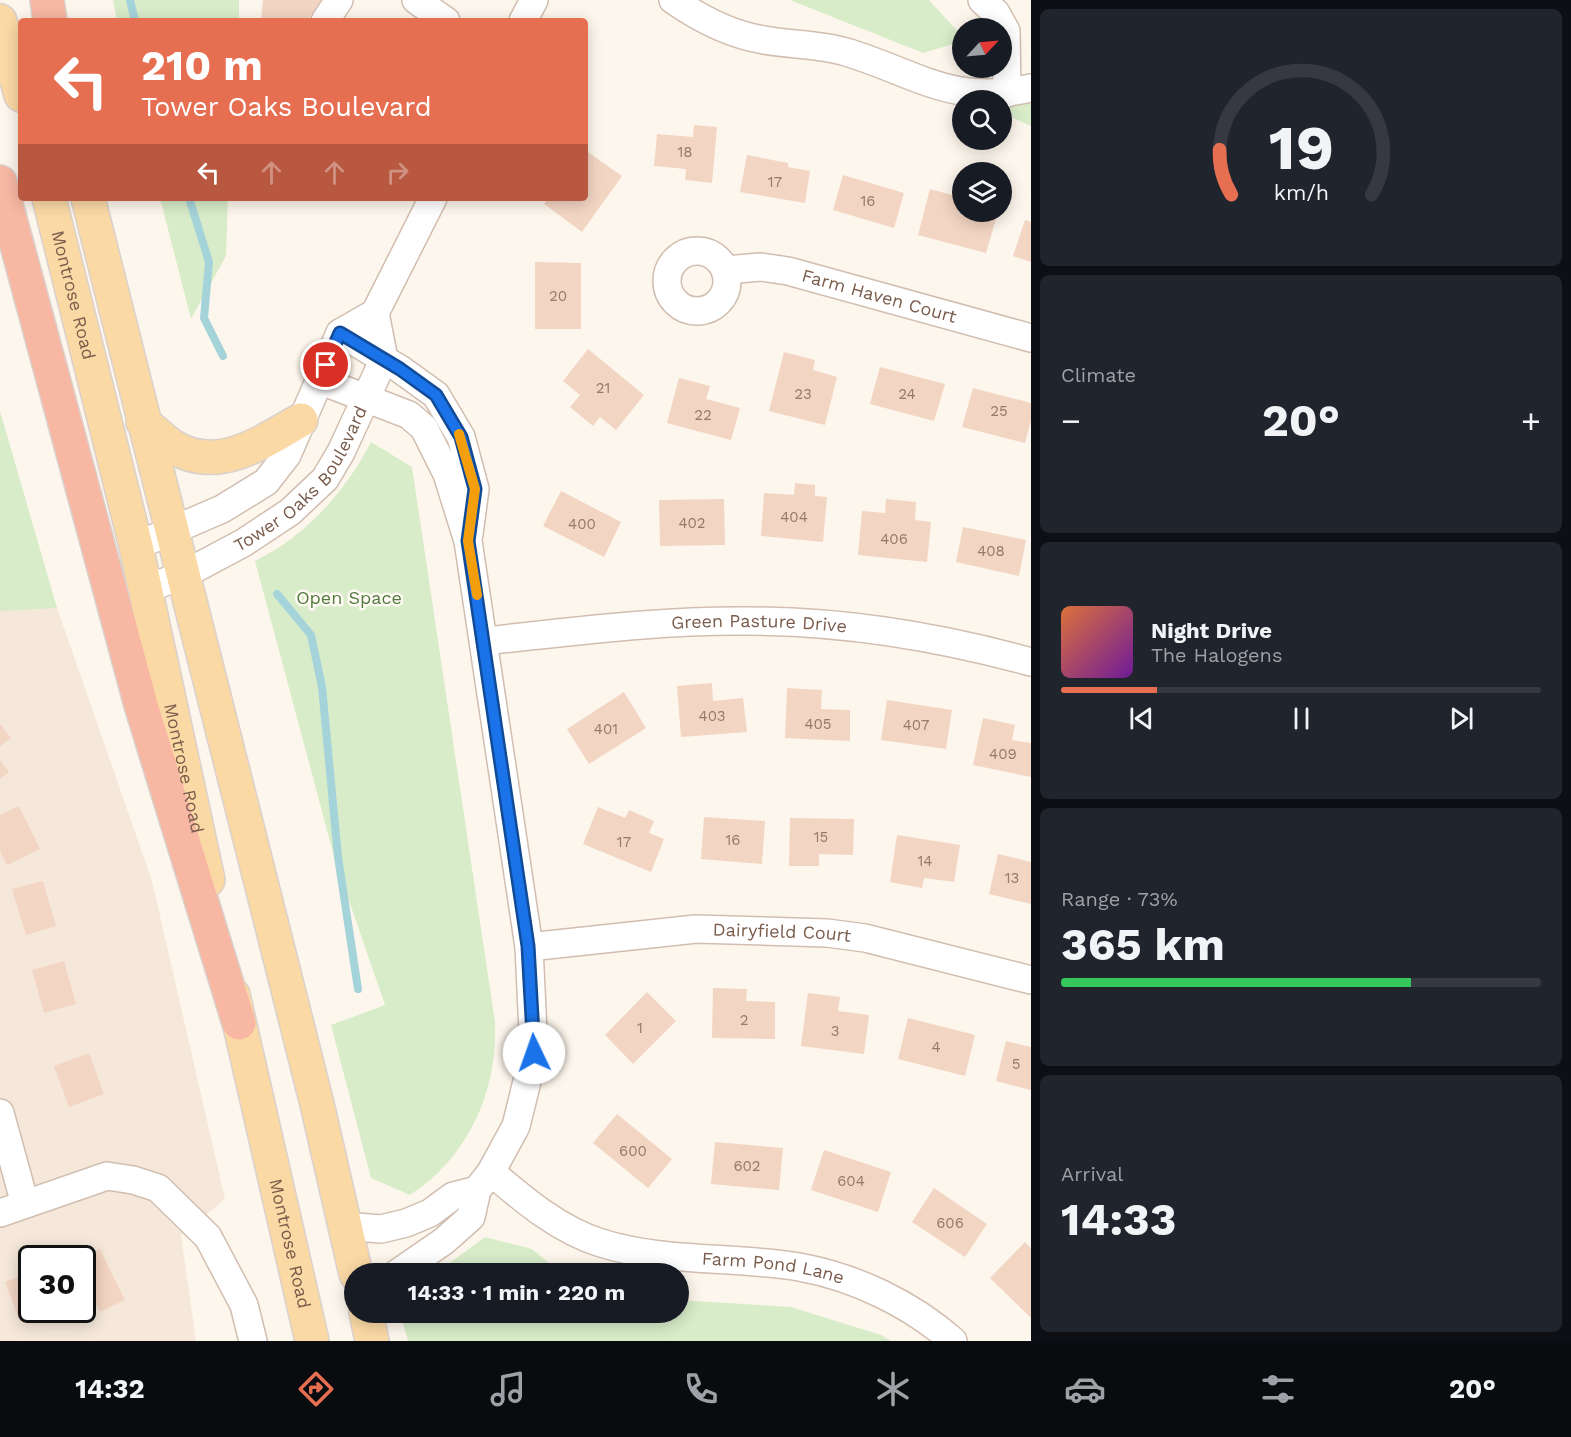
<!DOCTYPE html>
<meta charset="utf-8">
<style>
body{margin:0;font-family:"Work Sans",sans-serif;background:#20242c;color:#f1f3f6;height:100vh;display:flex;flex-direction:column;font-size:22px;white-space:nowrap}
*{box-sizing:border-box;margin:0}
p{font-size:20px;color:#9ea1a6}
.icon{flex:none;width:33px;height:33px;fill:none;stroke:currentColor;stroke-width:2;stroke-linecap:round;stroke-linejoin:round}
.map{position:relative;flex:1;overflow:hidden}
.side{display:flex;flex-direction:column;gap:9px;padding:9px;background:#0d0f14;width:540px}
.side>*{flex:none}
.top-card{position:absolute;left:18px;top:18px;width:570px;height:183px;border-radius:6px;box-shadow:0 3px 15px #0003;background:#e76f51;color:#fff;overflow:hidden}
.needle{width:39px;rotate:64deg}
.fabs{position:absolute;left:952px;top:18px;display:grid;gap:12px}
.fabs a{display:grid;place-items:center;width:60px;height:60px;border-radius:50%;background:#171b24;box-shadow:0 3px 15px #0003;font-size:30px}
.speed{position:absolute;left:18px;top:1245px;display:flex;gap:12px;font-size:30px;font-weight:700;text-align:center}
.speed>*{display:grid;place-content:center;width:78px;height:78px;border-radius:50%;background:#171b24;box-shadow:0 3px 15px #0003;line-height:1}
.speed .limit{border:3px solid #111;border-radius:9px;background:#fff;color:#111}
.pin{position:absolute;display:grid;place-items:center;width:51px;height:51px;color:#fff;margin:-26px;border:3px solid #fff;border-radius:50%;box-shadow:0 2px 6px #0007}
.me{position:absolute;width:66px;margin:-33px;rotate:357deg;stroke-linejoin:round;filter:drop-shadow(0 0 4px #0008)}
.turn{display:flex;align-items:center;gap:21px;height:126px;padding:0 24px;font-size:27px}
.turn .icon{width:78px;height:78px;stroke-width:2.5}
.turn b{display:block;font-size:42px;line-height:51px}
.lanes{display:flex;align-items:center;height:57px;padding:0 24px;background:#0003;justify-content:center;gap:30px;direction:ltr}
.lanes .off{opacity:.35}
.big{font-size:45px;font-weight:700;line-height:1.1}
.side .widget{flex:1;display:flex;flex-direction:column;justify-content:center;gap:9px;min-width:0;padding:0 21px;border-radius:9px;background:#20242c}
.side .dial{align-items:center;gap:0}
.dial svg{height:156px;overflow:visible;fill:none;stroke:#363941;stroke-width:7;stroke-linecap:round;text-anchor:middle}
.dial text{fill:#f1f3f6;stroke:none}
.song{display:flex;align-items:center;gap:18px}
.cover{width:72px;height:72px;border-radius:9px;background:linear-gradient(135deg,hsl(20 70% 55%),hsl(280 70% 35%))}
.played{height:6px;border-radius:3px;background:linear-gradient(90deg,#e76f51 20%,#363941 20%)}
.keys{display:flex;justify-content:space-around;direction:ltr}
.heat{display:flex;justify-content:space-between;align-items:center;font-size:33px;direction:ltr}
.charge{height:9px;border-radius:4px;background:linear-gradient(90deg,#34c759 73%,#363941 0)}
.trip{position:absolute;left:344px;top:1263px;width:345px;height:60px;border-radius:30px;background:#171b24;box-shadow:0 3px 15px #0003;font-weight:700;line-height:60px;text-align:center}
.tabs{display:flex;height:96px;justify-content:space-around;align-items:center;background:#090b0e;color:#9ea1a6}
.tabs .icon{width:42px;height:42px}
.tabs .selected{color:#e76f51}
.tabs b{font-size:27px;color:#f1f3f6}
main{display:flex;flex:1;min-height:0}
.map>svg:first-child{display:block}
.residential{fill:#f5e8da;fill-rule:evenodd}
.green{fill:#d8ecc9}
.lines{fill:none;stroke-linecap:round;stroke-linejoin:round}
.stream{stroke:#a5d3da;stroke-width:8}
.building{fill:#f3d5c3}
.minor-casing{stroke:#d1beb0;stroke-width:30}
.major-casing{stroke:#dad1cd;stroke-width:36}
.highway-casing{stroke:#dad1cd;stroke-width:36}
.minor{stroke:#fff;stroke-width:27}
.major{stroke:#fbd9a5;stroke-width:33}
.highway{stroke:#f7b7a3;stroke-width:33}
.route-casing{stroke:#114b97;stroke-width:15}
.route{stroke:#1a73e8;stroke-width:10}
.slow{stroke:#f59e0b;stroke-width:10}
.labels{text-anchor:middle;stroke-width:5;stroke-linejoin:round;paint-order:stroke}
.number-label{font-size:15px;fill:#987a6a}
.street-label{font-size:18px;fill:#7a5c4d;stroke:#fffaf3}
.park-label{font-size:18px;fill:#537a41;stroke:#fffaf3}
</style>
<main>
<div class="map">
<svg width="1031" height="1341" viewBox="0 0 1031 1341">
<rect width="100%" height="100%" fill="#fdf6ec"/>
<path class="residential" d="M31,533L152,881L225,1199L181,1236L196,1341H0V541ZM32,1258H82V1310H32Z"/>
<path class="green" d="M113,0H239V21H117Z
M790,0H929L963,37V41L923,53Z
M1031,88V126L1002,113V100Z
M160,198H228L226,256L191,319Z
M0,411L57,608L0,611Z
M371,442L412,467L495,1022C498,1090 469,1157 410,1195L371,1178L331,1025L385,1005L335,860L255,561C306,536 345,492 371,442Z
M485,1237L532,1249L561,1273H436Z
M678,1300L791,1307L881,1335L891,1341H408L400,1313L678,1312Z"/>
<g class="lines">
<path class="stream" d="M130,0L135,21
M189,198L209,262L204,318L223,356
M277,594L311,635L322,687L338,857L358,989"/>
</g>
<path class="building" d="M263,0H321L307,21H261Z
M694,125L717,127L712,183L685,180L686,169L654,166L657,134L693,137Z
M585,150L622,176L582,232L544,204L548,198H585Z
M747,155L788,163V167L810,171L805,203L740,192Z
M843,175L904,193L894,228L833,210Z
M930,189L963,198V212H998L986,253L918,235Z
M1025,220L1031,222V262L1013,256Z
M535,262L581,263V329H535Z
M588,349L644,395L616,430L600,417L593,426L570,407L580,395L563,381Z
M784,352L815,360L813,370L837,377L825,425L769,411Z
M880,367L945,384L934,421L870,404Z
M679,378L710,386L706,399L740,408L731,440L667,423Z
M973,388L1031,403V420L1025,443L962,427Z
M795,483L815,485V496L827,497L823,542L761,536L764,493L794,495Z
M561,491L621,522L604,557L543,526Z
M724,499L725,545L660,546L659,500Z
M886,499L916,502L915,520L931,522L927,562L858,555L862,511L885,513Z
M963,527L1026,540L1019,576L956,562Z
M712,683L713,701L743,698L747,732L681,737L677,686Z
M787,688L822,690L821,709L850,710V741L785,738Z
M624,692L646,728L589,764L567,729Z
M887,700L952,710L946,749L881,740Z
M983,718L1015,725L1012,740L1031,743V777L973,765Z
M0,724L11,738L0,746Z
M0,760L9,772L0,779Z
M19,806L40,849L7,865L0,851V815Z
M598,807L625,818L629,810L654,821L649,833L664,839L651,872L583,844Z
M704,817L765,821L762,864L701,859Z
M790,818L854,819L853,855L819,854V866H789Z
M897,835L960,845L954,882L924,878L922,888L890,882Z
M998,854L1031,862V904L989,894Z
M43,881L56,926L26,935L12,889Z
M64,961L76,1004L44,1013L32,970Z
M713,988L747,989L746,1001L775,1002V1039L712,1038Z
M647,992L676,1021L633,1064L605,1035Z
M808,993L840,997L838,1011L869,1015L864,1054L801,1046Z
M908,1018L975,1035L965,1076L898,1059Z
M1006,1041L1031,1047V1090L996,1081Z
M89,1053L104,1094L69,1107L54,1066Z
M617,1114L672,1159L648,1188L593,1143Z
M715,1142L783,1148L779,1190L711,1184Z
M824,1150L891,1172L878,1212L811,1190Z
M934,1188L987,1224L965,1257L912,1222Z
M1025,1242L1031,1248V1318L990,1278Z
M100,1249L125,1300L100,1312L82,1277V1258Z
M32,1272V1310H78L80,1313L54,1323L49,1310L20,1321L5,1282Z"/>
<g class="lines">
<g class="minor-casing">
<g id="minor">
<path d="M416,0L446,21"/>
<path d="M673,0C699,18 732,35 764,40C791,45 820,44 846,52C916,73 952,106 1031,88"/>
<path d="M982,0L996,13L1006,31L1007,93"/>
<path d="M325,21L339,0"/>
<path d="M523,21L534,0"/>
<circle cx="697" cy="281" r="30"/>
<path id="s1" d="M725,270L761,267L788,271L1031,338"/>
<path d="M340,333L400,369L436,395L461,437L475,489L469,534"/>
<path d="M319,380L409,415L424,428L447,474L468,541L529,947L534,1053L516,1126L491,1172L477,1190L471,1217L444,1241L396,1274"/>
<path d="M136,546L222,509L266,482L287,455L340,333L375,313L433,198"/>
<path id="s2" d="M146,589L183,575L243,543L290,512L325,479L341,452L384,359L375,313"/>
<path id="s3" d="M484,641C571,632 659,620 747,621C842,621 940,637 1031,662"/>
<path id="s4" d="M529,947L696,929L827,933L865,938L1031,980"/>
<path d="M0,1113L25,1204"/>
<path id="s5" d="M491,1172C524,1200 559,1230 601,1243C665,1263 734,1256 799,1267C855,1277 911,1304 953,1341"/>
<path d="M0,1213L107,1176L133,1180L158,1188L208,1237L244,1305L253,1341"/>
<path d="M344,1226L381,1229L406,1223L430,1213L453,1196L477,1190"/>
</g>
</g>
<g class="major-casing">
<g id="major">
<path d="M0,21L21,95"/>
<path id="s6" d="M49,198L136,546L208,880"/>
<path d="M88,198L317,1104L356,1274"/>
<path d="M143,422C153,430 162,439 172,446C217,475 262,442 301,420"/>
<path id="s7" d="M233,995L312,1341"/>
<path d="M366,1312L372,1341"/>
</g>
</g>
<g class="highway-casing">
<path id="highway" d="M47,0L50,21
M0,182L141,705L239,1023"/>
</g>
<use href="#minor" class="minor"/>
<use href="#major" class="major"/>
<use href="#highway" class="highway"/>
</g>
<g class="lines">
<g class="route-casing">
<path id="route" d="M326,365L340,333L400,369L436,395L461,437L475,489L468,541L528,946L534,1053"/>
</g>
<use href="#route" class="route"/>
<path class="slow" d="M459,434L475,489L468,541L477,595"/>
</g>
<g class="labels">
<g class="number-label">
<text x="685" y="157">18</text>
<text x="775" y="187">17</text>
<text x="868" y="206">16</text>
<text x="558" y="301">20</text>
<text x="603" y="393">21</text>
<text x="803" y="399">23</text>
<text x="907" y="399">24</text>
<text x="999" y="416">25</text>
<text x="703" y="420">22</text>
<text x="794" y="522">404</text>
<text x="692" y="528">402</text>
<text x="582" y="529">400</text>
<text x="894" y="544">406</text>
<text x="991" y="556">408</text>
<text x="712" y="721">403</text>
<text x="818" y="729">405</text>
<text x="916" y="730">407</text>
<text x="606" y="734">401</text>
<text x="1003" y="759">409</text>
<text x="821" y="842">15</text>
<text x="733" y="845">16</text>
<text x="624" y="847">17</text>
<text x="925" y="866">14</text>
<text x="1012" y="883">13</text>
<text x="744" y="1025">2</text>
<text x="640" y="1033">1</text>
<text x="835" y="1036">3</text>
<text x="936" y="1052">4</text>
<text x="1016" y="1069">5</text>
<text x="633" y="1156">600</text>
<text x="747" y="1171">602</text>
<text x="851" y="1186">604</text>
<text x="950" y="1228">606</text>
</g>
<g class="street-label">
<text dy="6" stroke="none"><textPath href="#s6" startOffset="100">Montrose Road</textPath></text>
<text dy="6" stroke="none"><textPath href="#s1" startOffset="158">Farm Haven Court</textPath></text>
<text dy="6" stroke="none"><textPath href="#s2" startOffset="196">Tower Oaks Boulevard</textPath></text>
<text dy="6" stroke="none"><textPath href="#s3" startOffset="276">Green Pasture Drive</textPath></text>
<text dy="6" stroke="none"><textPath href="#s6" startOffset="586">Montrose Road</textPath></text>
<text dy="6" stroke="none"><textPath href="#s4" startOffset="254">Dairyfield Court</textPath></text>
<text dy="6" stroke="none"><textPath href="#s7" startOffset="255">Montrose Road</textPath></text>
<text dy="6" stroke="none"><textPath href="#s5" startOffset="306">Farm Pond Lane</textPath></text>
</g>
<g class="park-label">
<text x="349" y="604">Open Space</text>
</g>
</g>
</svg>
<div class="fabs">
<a><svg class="needle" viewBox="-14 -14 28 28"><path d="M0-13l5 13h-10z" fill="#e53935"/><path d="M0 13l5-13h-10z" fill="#9ea1a6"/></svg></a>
<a><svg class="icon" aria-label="search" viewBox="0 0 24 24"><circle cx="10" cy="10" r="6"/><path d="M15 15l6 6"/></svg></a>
<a><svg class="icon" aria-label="layers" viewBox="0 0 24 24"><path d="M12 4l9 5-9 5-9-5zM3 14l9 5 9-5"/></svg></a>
</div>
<div class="speed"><div class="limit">30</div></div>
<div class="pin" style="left:326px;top:365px;background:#d93025"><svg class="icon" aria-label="arrive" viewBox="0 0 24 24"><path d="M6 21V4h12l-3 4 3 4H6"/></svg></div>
<svg class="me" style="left:534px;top:1053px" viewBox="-20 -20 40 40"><circle r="19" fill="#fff"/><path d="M0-13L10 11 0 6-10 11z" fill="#1a73e8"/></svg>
<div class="trip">14:33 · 1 min · 220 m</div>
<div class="top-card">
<div class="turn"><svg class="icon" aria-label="left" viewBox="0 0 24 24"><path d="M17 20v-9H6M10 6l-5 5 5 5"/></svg><div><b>210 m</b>Tower Oaks Boulevard</div></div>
<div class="lanes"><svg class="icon" aria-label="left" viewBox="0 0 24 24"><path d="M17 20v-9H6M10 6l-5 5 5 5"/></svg><svg class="icon off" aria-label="ahead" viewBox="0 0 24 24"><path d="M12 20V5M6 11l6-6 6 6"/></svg><svg class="icon off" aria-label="ahead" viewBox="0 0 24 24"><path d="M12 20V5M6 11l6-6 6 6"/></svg><svg class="icon off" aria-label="right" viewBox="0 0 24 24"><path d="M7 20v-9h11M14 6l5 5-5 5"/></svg></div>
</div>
</div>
<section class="side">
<div class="widget dial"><svg viewBox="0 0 100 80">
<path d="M14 69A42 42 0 1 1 86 69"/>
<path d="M14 69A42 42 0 0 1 8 46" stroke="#e76f51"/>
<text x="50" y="56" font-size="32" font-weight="700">19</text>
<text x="50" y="72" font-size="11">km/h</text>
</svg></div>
<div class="widget"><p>Climate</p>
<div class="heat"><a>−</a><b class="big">20°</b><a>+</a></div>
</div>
<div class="widget">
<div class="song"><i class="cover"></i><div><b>Night Drive</b><p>The Halogens</p></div></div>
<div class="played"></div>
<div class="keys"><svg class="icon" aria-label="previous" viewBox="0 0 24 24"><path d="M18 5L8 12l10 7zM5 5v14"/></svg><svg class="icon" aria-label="pause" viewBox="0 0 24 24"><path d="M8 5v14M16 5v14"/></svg><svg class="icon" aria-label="next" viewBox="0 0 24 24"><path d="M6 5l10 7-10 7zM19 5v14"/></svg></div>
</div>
<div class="widget"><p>Range · 73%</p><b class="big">365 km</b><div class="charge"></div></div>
<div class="widget"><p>Arrival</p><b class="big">14:33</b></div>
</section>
</main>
<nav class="tabs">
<b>14:32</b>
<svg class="icon selected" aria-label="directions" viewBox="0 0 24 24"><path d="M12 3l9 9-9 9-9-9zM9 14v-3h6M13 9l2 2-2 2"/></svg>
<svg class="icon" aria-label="music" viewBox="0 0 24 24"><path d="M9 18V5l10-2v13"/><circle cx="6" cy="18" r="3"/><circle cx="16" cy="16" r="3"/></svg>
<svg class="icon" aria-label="phone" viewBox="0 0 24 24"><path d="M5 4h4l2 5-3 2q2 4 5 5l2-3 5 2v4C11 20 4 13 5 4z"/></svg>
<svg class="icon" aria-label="climate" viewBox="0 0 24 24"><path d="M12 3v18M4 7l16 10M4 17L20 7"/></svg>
<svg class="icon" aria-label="car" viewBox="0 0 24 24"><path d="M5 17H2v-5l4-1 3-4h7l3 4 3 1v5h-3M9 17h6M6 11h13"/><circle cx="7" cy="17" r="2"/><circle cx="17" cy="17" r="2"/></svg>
<svg class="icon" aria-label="filters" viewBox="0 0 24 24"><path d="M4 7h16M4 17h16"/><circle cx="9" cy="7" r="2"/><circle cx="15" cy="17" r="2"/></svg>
<b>20°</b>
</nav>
